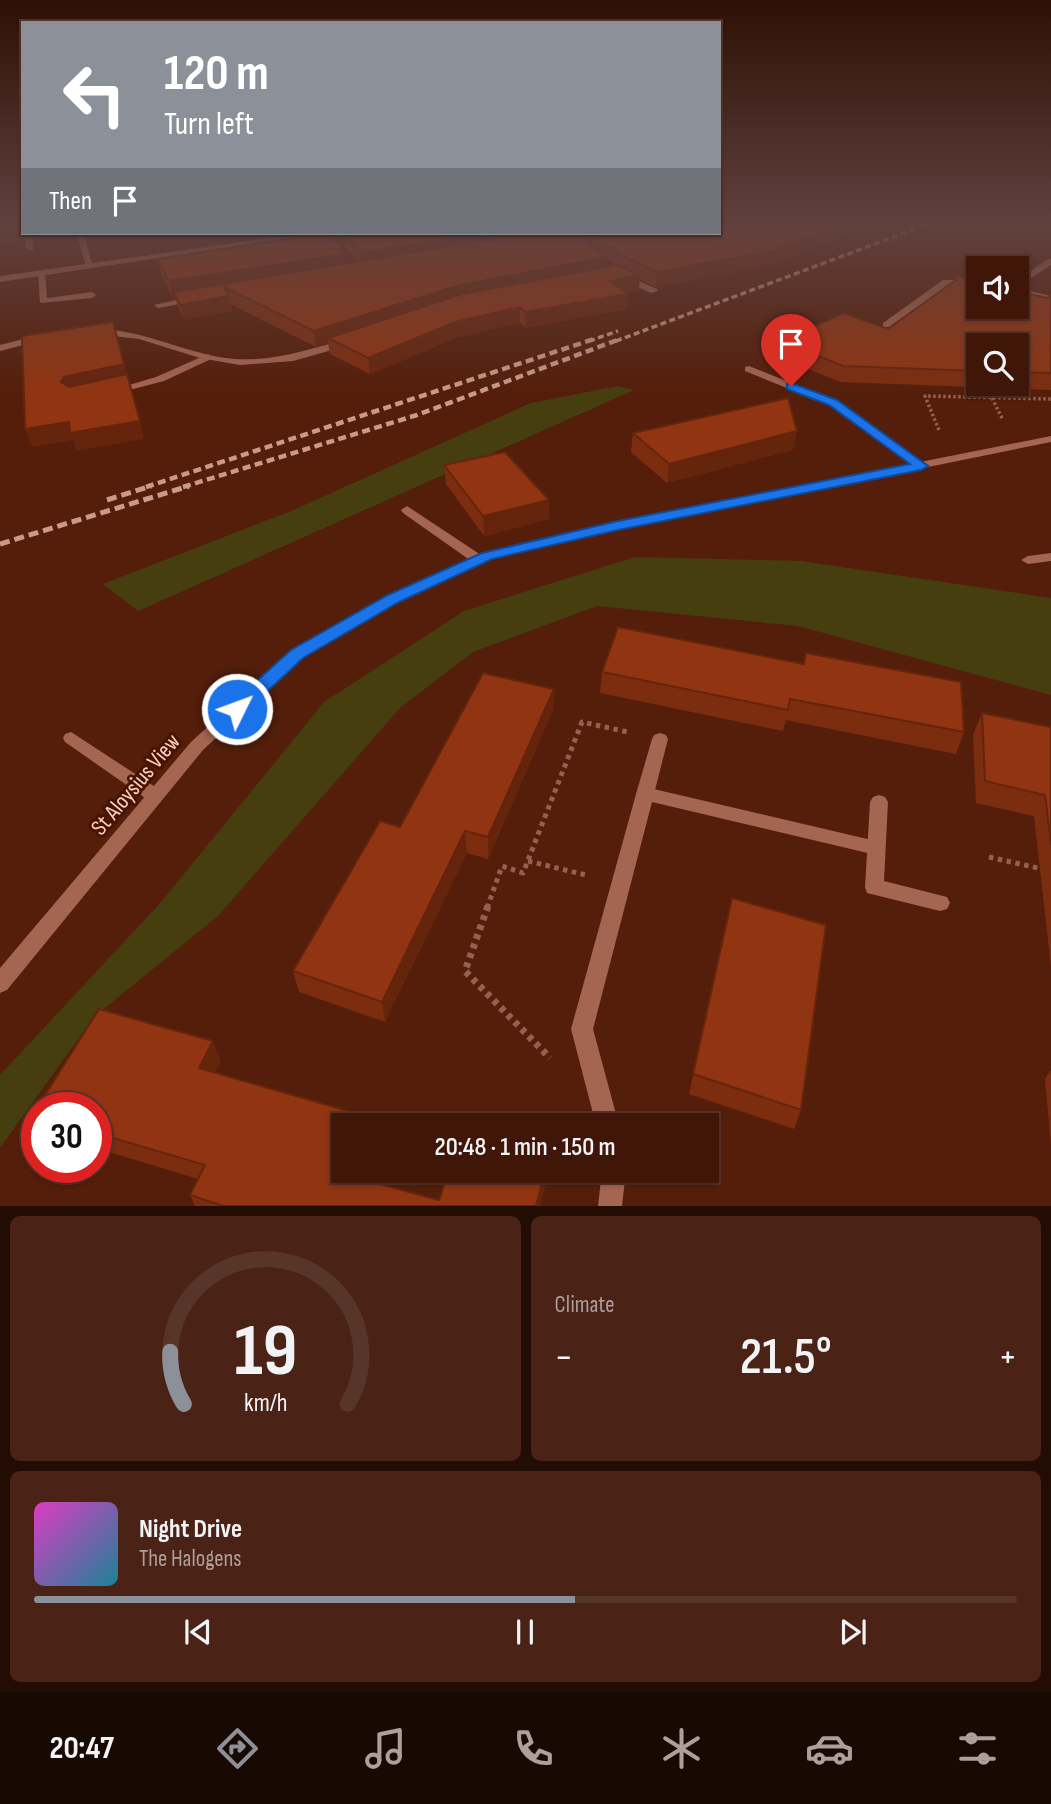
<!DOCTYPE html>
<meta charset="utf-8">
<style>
body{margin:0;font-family:"Sofia Sans Condensed",sans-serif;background:#4a2316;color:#f1f3f6;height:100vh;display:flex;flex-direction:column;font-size:26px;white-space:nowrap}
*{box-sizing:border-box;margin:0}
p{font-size:23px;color:#ad9f9c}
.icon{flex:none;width:38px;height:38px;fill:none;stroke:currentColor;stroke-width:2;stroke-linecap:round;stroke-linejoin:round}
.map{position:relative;height:1206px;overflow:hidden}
.drawer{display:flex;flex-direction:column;gap:10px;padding:10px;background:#230c04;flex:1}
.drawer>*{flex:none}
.top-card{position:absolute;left:21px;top:21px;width:700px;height:214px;border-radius:0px;box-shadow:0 2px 5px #0004,0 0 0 2px #583529;background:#8c9099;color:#fff;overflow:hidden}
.tools{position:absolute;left:966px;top:256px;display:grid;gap:14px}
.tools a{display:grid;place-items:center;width:63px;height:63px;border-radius:0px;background:#3f1608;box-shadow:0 2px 5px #0004,0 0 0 2px #583529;font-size:35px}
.speed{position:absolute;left:21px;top:1092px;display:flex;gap:14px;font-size:35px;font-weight:700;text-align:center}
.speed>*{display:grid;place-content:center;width:91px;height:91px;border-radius:50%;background:#3f1608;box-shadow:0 2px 5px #0004,0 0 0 2px #583529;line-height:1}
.speed .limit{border:10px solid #d22;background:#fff;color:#111}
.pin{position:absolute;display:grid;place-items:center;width:60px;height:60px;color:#fff;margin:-72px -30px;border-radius:50% 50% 50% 0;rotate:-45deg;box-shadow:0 0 7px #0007}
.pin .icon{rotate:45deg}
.me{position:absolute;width:77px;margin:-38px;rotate:48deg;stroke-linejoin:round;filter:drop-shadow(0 0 5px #0008)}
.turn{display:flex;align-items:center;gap:24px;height:147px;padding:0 28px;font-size:32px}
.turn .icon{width:91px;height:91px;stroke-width:2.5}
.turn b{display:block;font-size:49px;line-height:60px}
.then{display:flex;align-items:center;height:66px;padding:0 28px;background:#0003;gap:14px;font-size:26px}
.big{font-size:52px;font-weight:600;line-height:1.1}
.drawer .widget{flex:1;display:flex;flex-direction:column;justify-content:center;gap:10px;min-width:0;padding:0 24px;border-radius:10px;background:#4a2316}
.drawer .dial{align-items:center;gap:0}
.dial svg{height:182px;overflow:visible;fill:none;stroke:#583529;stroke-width:7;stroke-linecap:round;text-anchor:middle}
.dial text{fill:#f1f3f6;stroke:none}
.song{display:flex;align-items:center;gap:21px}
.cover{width:84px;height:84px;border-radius:10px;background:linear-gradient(135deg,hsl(310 70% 55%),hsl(190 70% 35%))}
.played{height:7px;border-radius:4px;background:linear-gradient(90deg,#8c9099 55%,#583529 55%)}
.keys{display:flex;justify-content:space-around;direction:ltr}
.heat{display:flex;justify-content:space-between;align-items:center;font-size:38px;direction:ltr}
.drawer .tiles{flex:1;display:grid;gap:10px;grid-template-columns:1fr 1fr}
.widget:last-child{grid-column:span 2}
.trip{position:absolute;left:331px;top:1113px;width:388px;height:70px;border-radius:0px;background:#3f1608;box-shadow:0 2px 5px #0004,0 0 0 2px #583529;font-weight:600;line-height:70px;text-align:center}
.tabs{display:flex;height:112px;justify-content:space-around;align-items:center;background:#190903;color:#ad9f9c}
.tabs .icon{width:49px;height:49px}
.tabs .current{color:#8c9099}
.tabs b{font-size:32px;color:#f1f3f6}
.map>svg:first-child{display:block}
.green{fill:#463e0e}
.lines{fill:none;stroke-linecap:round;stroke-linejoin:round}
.path-far2{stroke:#946150;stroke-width:3.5;stroke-dasharray:2.5 2.5;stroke-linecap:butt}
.path-far1{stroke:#946150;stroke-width:5;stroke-dasharray:4.5 4.5;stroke-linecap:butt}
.path{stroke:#946150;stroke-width:7;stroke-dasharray:5 5;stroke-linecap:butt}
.service{fill:#a46551;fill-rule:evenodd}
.minor{fill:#a46551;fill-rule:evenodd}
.rail-far2{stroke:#c99a8b;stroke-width:3.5;stroke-dasharray:6 3.5;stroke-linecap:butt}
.rail-far1{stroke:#c99a8b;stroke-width:4.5;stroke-dasharray:8 4.5;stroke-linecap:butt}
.rail{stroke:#c99a8b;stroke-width:5;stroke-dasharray:10 5;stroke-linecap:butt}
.wall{fill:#7c2d0f;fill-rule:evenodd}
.shaded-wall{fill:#65240c}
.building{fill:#903411;stroke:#65240c;stroke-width:2}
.route{fill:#1a73e8;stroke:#114b97;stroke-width:2}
.labels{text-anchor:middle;stroke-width:6;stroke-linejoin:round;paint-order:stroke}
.street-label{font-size:23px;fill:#fcd0c2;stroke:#481301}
</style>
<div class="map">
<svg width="1051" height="1206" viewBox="0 0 1051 1206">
<rect width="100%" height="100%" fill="#541e0a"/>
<path class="green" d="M618,386L634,390L138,611L103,584L291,511L531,403Z
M635,557L801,561L1051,598V695L798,626L597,606L473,652L400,708L218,916L94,1017L0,1148V1075L162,901L324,702L464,611Z"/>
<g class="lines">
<path class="path-far2" d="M992,398L1003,420
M939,430L925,396L1051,399"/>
<path class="path-far1" d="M989,857L1051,871
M528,861L586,875
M487,908L502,866L523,873L582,722L628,732"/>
<path class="path" d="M488,906L465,971L550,1058"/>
<path class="service" d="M25,233H33V251L26,249Z
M76,233H84L93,268L86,266Z
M38,271L45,273L47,298L92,292L96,295L92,298L40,303Z
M943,280H978V285H948L889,327H883V323Z
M194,296L198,299L197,301L158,308L154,305Z
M208,354L213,357L211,359L164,381L114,394L109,391L156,377Z
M749,366L837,401L927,466L925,468H917L829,405L745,371V367Z
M407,506L484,557L486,560L484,563H474L403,513L401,510Z
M1051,553V561L1028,564L1021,560L1028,556Z
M71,732L160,790L163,795L160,800L154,802L148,800L65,742L63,738L65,734Z
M660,733L666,735L668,739L654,794L651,799L645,801L639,799L636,794L652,739L654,735Z
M879,795L885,797L888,802L884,881L947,897L950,903L947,909L940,911L867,893L865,887L870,802L873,797Z"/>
<path class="minor" d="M305,233H323L0,282V276Z
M1048,259H1051V265L1017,287V281Z
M623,274L657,289L658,291L651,293L620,279L619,277Z
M1017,288L1051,296V302L1017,294Z
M98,329C141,330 177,349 219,357C263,365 304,351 346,339L351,342L332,350L293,361L240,365L200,358L139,339L95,334L93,332Z
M39,335L44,338L42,340L0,351V345Z
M1051,436V442L618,530L492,559L399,601L302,658L203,750L7,990L0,993V968L191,742L292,650L389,595L488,552L618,522Z
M645,787L876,841L882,843L885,848L882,853L876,855L652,802L593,1029L619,1125H596L571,1029L636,794L639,789Z
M602,1171H626L622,1206H598Z"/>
<path class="rail-far2" d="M589,341L618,331
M616,341L928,224"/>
<path class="rail-far1" d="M146,487L594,339
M183,487L417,415L620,339"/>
<path class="rail" d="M107,500L151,486
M0,544L189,486"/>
</g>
<path class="wall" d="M719,224H875L770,265L656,287L639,279V290L626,293L627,309L525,328L520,322L456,338L370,374L330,354L328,343L316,347L231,304L232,311L184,320L178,307L175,297H172L161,275L158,259L347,263L358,262L346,248L344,234ZM606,259L615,265L605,267Z
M1051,295V390L840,382L779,357L781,341L888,329L1047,298ZM978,345H1017V383H978Z
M633,433L793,450L667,483L631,452Z
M444,465L549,519L484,536L446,484Z
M806,653L964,732L956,754L786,720L783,731L600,693L602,672L803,663Z
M554,689L553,710L488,859L467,853L385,1022L299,992L293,971L400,827Z
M982,713L1051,727V967L1034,816L976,803L973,735Z
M732,898L801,1110L794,1129L689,1094Z
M221,1061L215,1073L357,1178L439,1200L449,1171H547V1177L540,1206H195L190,1195L198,1179L96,1148V1108Z
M1051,1070V1145L1045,1079Z"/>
<path class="shaded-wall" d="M0,224H9L11,244L0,246Z
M843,224H875L770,265L656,287L657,272Z
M488,233H574L362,267L360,253Z
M594,237V251L589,254V240Z
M346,254L348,269L174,292L175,297H172L169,281Z
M606,257L605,271L328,338V343L316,347L314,331L456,286Z
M640,275L639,290L609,296L610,281Z
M628,294L627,309L525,328V312Z
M229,296L232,311L184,320L180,305Z
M520,307V322L456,338L370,374L368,358L455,322Z
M124,364L129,381L69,394L61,382L64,377Z
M140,421L144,439L76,451L73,440L32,447L25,429L69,422Z
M797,431L793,450L667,483L669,464Z
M549,500V519L484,536L483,516Z
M554,689L553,710L488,859V837Z
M465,831L467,853L385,1022L382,1002Z
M213,1041L221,1061L207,1088L199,1068Z
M348,1171H360L351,1193L346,1175Z
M545,1171H547V1177L540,1206H536Z"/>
<path class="building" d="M719,224H843L772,251L657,272L622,256L594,237L589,240L590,244L606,257L456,286L314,331L224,287L229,296L180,305L174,292L530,233H719Z
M352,233H488L360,253L344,234Z
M330,235L346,254L169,281L158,259L300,237Z
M617,265L640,275L610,281L628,294L525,312L520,307L455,322L368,358L328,338L462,294Z
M960,277L978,281V306H1017V291L1047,298L1051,295V373L1017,372V345H978V371L843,366L781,341L844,313L888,329Z
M113,322L124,364L64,377L61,382L69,387L127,374L140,421L70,433L69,422L25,429L22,336Z
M788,398L797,431L669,464L633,433Z
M505,452L549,500L483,516L444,465Z
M618,627L804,664L806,653L961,682L964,732L790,699L788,710L602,672Z
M483,673L554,689L488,837L465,831L382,1002L293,971L380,821L400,827Z
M982,713L1051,727V845L1045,795L985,781Z
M732,898L826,925L801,1110L693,1074Z
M99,1009L213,1041L199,1068L369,1117L366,1125H343V1171H348L346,1175L439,1200L449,1171H545L536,1206H223L190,1195L205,1165L96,1133V1108H37Z"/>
<linearGradient id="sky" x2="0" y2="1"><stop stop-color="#2e1006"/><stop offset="0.57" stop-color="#61413e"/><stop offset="1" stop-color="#61413e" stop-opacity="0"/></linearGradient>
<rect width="1051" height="393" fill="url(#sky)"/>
<path class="route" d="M791,383L837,400L928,466L921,470L618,530L492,559L399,602L303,658L243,714H230L228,709L230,705L291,650L388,595L482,553L618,521L910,464L829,405L787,389V384Z"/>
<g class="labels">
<g class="street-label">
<text transform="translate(135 784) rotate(-50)" y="8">St Aloysius View</text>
</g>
</g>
</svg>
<div class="tools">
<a><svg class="icon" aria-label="sound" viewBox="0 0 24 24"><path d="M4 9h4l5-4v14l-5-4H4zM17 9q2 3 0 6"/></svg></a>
<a><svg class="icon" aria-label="search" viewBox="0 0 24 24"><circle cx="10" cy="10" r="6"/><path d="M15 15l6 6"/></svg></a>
</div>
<div class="speed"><div class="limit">30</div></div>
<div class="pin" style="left:791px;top:386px;background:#d93025"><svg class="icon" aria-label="arrive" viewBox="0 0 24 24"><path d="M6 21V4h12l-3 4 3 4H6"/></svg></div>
<svg class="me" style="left:237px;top:709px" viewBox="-20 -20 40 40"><circle r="17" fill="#1a73e8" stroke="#fff" stroke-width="3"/><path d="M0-11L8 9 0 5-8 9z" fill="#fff"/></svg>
<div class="trip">20:48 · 1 min · 150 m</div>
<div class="top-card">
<div class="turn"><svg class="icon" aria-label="left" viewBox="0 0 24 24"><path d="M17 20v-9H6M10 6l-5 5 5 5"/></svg><div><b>120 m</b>Turn left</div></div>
<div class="then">Then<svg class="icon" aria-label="arrive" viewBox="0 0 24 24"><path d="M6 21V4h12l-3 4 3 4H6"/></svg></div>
</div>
</div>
<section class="drawer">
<div class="tiles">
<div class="widget dial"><svg viewBox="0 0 100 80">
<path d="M14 69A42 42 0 1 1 86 69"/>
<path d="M14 69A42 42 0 0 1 8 46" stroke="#8c9099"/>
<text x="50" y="56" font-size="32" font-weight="700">19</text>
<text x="50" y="72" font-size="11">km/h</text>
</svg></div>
<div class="widget"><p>Climate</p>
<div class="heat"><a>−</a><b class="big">21.5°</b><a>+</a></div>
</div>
<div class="widget">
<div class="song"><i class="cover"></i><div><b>Night Drive</b><p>The Halogens</p></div></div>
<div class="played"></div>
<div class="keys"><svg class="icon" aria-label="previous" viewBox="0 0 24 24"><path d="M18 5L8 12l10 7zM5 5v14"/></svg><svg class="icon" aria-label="pause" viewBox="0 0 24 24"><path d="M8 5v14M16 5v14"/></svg><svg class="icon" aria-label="next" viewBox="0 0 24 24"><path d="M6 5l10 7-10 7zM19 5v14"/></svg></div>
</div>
</div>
</section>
<nav class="tabs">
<b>20:47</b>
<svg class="icon current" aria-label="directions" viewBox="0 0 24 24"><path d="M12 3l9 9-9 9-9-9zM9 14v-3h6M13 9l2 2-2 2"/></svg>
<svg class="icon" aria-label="music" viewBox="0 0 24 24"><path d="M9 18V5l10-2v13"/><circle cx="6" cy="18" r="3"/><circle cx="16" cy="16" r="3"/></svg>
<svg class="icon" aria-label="phone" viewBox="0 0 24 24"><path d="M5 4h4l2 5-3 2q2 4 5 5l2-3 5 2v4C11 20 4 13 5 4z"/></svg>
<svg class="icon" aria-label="climate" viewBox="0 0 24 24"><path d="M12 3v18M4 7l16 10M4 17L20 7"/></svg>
<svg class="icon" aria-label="car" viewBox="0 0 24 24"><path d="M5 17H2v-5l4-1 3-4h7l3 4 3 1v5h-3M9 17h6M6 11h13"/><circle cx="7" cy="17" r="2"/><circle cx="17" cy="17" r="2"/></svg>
<svg class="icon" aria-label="filters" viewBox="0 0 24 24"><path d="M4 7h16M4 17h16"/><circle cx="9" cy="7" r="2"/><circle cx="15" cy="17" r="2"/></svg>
</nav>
